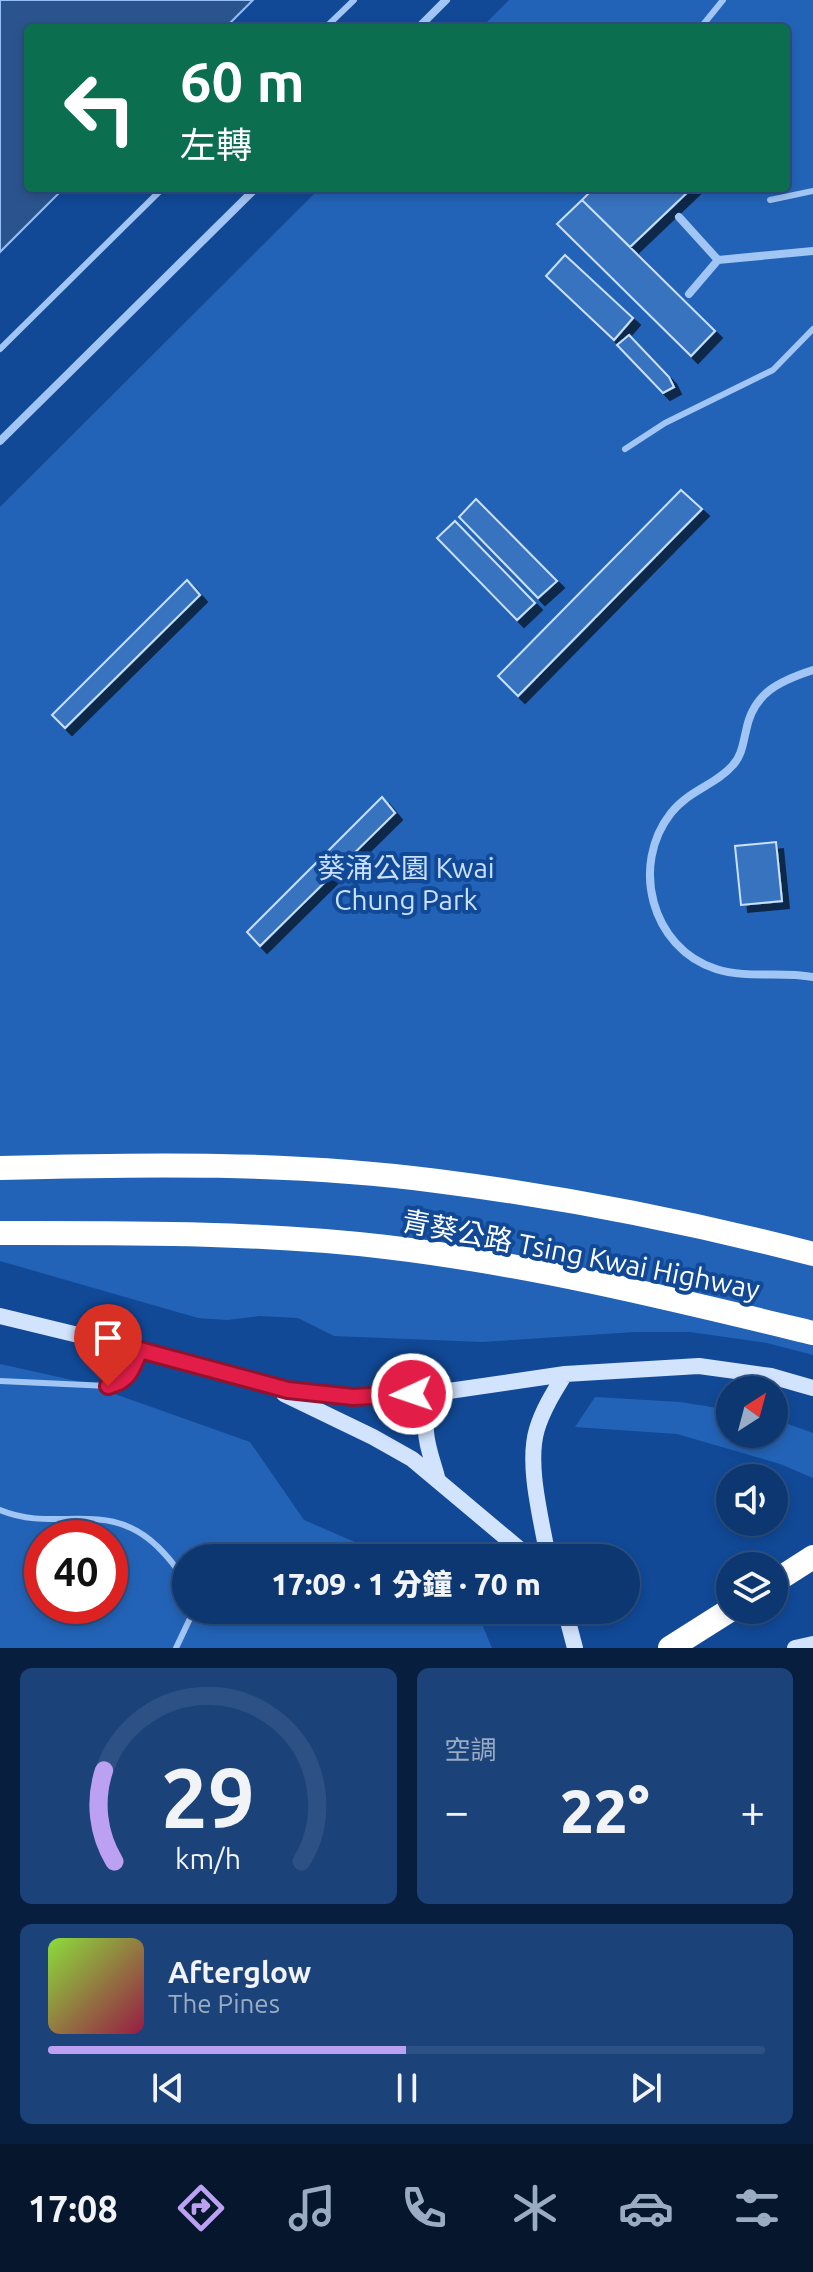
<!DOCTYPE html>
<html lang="zh-TW">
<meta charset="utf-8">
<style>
body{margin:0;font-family:Ubuntu,"Noto Sans TC",sans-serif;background:#1b4279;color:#f1f3f6;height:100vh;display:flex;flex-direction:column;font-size:30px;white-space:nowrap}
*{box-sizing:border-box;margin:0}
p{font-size:26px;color:#9aacc3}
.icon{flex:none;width:44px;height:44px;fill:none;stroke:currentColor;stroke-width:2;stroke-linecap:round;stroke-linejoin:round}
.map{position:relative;height:1648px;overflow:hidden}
.drawer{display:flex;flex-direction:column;gap:20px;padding:20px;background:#071e3e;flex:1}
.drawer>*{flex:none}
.hud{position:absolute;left:24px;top:24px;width:766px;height:168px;border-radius:8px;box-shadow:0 4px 12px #0003,0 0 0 2px #2d5184;background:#0b6e4f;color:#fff;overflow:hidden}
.needle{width:52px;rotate:36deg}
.buttons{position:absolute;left:716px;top:1376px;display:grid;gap:16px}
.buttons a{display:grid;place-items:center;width:72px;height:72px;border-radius:50%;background:#0d3771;box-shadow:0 4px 12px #0003,0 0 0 2px #2d5184;font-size:40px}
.speed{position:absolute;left:24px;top:1520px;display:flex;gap:16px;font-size:40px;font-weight:700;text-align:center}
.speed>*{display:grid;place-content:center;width:104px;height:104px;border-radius:50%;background:#0d3771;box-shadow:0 4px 12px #0003,0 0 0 2px #2d5184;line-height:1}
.speed .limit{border:12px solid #d22;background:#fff;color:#111}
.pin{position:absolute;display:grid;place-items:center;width:68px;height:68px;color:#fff;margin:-82px -34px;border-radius:50% 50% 50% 0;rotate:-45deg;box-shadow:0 0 8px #0007}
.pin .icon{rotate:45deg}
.me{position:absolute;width:88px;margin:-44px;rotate:267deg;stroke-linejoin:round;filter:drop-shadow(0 0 6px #0008)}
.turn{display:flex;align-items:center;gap:28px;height:168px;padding:0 24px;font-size:36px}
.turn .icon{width:104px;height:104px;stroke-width:2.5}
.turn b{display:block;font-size:56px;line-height:68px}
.big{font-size:60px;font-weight:800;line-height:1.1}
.drawer .tile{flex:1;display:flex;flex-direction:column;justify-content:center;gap:12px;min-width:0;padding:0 28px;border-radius:12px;background:#1b4279}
.drawer .dial{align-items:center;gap:0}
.dial svg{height:208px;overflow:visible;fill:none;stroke:#2d5184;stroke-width:7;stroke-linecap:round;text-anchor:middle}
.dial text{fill:#f1f3f6;stroke:none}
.song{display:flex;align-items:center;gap:24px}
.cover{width:96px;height:96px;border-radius:12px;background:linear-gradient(135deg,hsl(90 70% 55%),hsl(340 70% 35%))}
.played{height:8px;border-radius:4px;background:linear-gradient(90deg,#bca0f2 50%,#2d5184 50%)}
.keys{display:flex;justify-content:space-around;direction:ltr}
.heat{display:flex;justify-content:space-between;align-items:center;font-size:44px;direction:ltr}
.drawer .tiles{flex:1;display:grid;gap:20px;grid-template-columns:1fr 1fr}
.tile:last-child{grid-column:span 2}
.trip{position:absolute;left:172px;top:1544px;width:468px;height:80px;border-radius:40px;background:#0d3771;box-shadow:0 4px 12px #0003,0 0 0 2px #2d5184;font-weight:800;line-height:80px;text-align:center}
.tab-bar{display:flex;height:128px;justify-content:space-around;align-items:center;background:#05162d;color:#9aacc3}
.tab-bar .icon{width:56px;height:56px}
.tab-bar .selected{color:#bca0f2}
.tab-bar b{font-size:36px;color:#f1f3f6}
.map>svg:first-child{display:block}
.green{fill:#2363b7;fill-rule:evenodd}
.water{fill:#2b548e;stroke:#93c0f7;stroke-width:2}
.building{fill:#3973c0;stroke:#c9e0fe;stroke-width:2;filter:url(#shadow)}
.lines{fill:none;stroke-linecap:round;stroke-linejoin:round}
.lane{stroke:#a1c5f4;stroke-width:6}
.street{stroke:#a1c5f4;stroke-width:8}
.secondary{stroke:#d1e3fd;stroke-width:16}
.highway{stroke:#fff;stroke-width:24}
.route-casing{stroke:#92132f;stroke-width:20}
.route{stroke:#e11d48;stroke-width:14}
.labels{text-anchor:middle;stroke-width:8;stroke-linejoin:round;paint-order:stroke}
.park-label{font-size:28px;fill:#c9e0fe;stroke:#114997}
.street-label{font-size:28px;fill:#fff;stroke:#114997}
</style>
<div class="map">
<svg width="813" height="1648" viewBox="0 0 813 1648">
<defs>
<filter id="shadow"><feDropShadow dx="7" dy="7" stdDeviation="0" flood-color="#0009"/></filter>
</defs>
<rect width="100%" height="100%" fill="#114997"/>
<path class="green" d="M509,0H813V1355L767,1343L690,1332H635L482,1342L334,1336L298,1318L259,1316L227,1320L198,1318L0,1261V507L320,188H786V28H481Z
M0,1364L81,1382L250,1442L304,1520L392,1558H186V1610H476L492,1648H0ZM42,1538H110V1606H42Z
M595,1397L680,1402L730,1410V1434H774V1419L813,1433V1478L780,1464L677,1434L575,1427Z"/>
<path class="water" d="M0,0H253L225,28H28V188H64L0,252Z"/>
<path class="building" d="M594,188H692L630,247L582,200Z
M582,200L715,331L691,356L557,224Z
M565,255L633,318L614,340L546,276Z
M629,335L669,377L674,387L663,393L617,345Z
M681,490L702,509L518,696L498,676Z
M476,499L557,581L538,598L459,517Z
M455,521L535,603L517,620L437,538Z
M187,580L200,595L65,728L52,715Z
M382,797L395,813L260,946L247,932Z
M776,842L782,901L741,905L735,846Z"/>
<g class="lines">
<path class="lane" d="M702,26L723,0
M325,28L354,0
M770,200L813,191
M0,349L163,188
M625,449L665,423L773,370L813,329
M0,1381L108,1386C127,1381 131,1371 139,1353
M0,1510C57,1534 107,1497 158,1547C171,1560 179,1570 186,1587
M176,1648L194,1610"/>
<path class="street" d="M418,28L446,0
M679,217L718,260L689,294
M718,260L813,251
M0,441L256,188
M813,670C779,681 753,693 746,731C743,743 742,755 733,765C716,785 689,790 671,813C630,865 651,948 716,969C747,979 781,971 813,977"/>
<path class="secondary" d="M0,1316L140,1350L288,1390L329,1396L353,1397L442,1392L565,1374L699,1366L771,1376L813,1388
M284,1394L373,1437L412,1459L530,1558
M437,1477C428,1444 415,1420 442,1392
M548,1558C542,1521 526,1465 537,1429C543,1409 554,1392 565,1374
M565,1610L575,1648
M795,1648L813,1644"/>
<path class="highway" d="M0,1168C145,1164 293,1162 437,1181C563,1197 690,1222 813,1254
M0,1233C129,1233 258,1232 386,1247C530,1264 672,1299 813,1333
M774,1582L813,1557
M670,1648L730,1610"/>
</g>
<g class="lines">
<g class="route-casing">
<path id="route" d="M108,1386C130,1380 131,1370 140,1350L288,1390L353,1397L412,1394"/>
</g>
<use href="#route" class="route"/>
</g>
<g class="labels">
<g class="park-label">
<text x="406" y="878">葵涌公園 Kwai<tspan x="406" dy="32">Chung Park</tspan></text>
</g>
<g class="street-label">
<text transform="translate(581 1255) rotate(11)" y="10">青葵公路 Tsing Kwai Highway</text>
</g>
</g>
</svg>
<div class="buttons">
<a><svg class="needle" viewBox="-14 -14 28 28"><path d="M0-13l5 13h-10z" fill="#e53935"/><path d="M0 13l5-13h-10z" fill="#9aacc3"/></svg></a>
<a><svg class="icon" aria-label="sound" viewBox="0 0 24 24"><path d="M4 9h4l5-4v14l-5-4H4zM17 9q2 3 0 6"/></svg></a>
<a><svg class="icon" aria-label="layers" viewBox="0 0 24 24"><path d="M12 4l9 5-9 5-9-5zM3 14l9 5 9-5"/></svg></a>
</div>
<div class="speed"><div class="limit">40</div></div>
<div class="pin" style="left:108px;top:1386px;background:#d93025"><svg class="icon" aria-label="arrive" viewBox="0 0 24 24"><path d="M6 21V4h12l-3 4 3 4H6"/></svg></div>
<svg class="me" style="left:412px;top:1394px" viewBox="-20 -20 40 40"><circle r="17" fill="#e11d48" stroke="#fff" stroke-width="3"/><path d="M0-11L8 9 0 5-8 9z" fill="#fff"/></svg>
<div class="trip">17:09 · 1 分鐘 · 70 m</div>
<div class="hud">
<div class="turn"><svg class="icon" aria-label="left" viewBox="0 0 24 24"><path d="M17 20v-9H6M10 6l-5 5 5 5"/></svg><div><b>60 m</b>左轉</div></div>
</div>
</div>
<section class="drawer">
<div class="tiles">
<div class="tile dial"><svg viewBox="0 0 100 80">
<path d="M14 69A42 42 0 1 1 86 69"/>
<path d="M14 69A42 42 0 0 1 10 34" stroke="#bca0f2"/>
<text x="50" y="56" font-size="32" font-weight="700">29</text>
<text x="50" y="72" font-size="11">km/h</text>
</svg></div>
<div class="tile"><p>空調</p>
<div class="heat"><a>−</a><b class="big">22°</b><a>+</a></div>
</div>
<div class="tile">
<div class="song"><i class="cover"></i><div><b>Afterglow</b><p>The Pines</p></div></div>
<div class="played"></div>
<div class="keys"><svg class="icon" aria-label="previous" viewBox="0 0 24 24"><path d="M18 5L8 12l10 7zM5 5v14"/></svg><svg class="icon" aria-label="pause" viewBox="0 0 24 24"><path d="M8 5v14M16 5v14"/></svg><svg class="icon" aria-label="next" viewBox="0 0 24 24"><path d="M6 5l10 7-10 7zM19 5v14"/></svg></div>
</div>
</div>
</section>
<nav class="tab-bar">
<b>17:08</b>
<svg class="icon selected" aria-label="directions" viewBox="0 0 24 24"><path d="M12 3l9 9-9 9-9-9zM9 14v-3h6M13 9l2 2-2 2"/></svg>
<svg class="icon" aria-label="music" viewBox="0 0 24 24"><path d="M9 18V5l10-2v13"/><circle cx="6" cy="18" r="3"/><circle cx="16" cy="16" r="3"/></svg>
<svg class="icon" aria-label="phone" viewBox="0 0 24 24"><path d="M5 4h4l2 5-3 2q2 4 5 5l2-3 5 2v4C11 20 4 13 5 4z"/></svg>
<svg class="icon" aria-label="climate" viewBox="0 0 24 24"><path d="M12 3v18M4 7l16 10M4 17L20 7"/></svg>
<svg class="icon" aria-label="car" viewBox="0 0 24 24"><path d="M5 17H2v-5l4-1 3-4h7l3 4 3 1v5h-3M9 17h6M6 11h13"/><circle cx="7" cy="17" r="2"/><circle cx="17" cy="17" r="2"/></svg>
<svg class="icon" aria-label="filters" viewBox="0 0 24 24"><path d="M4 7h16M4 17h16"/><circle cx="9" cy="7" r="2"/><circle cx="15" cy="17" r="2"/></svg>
</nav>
